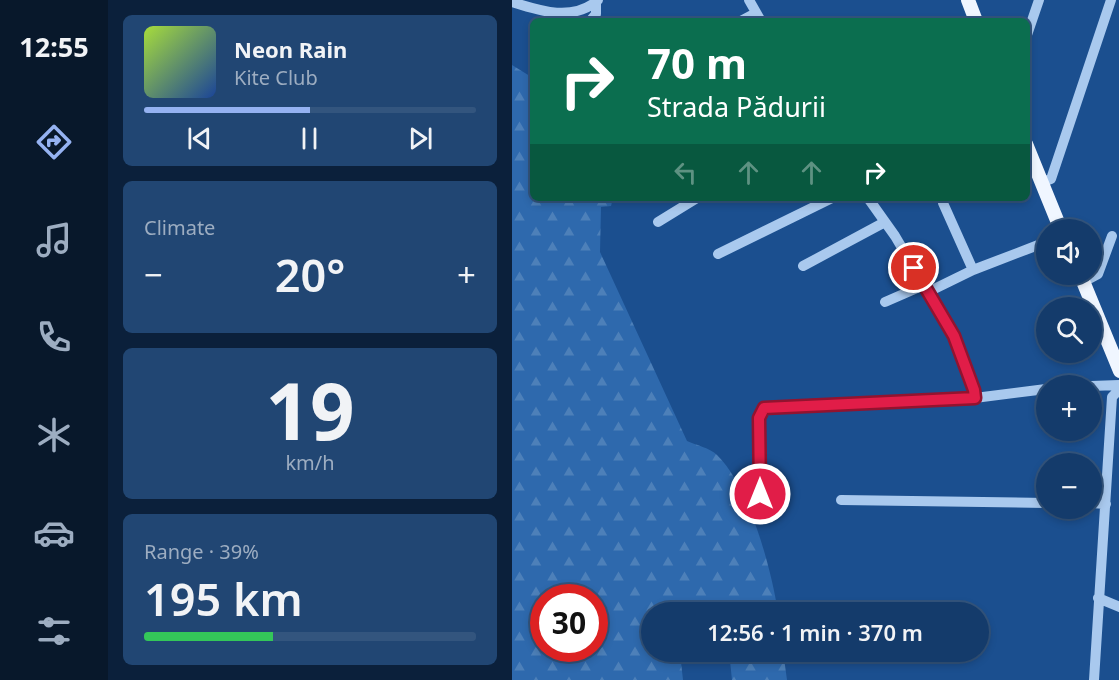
<!DOCTYPE html>
<meta charset="utf-8">
<style>
body{margin:0;font-family:"Noto Sans",sans-serif;background:#214673;color:#f1f3f6;height:100vh;display:flex;flex-direction:column;font-size:22px;white-space:nowrap}
*{box-sizing:border-box;margin:0}
p{font-size:20px;color:#9dadc1}
.icon{flex:none;width:33px;height:33px;fill:none;stroke:currentColor;stroke-width:2;stroke-linecap:round;stroke-linejoin:round}
.map{position:relative;flex:1;overflow:hidden}
.side{display:flex;flex-direction:column;gap:15px;padding:15px;background:#0b203b;width:404px}
.side>*{flex:none}
.top-card{position:absolute;left:18px;top:18px;width:500px;height:183px;border-radius:9px;box-shadow:0 3px 9px #0003,0 0 0 2px #33557e;background:#0b6e4f;color:#fff;overflow:hidden}
.tools{position:absolute;left:524px;top:219px;display:grid;gap:12px}
.tools a{display:grid;place-items:center;width:66px;height:66px;border-radius:50%;background:#143b6b;box-shadow:0 3px 9px #0003,0 0 0 2px #33557e;font-size:30px}
.speed{position:absolute;left:18px;top:584px;display:flex;gap:12px;font-size:30px;font-weight:700;text-align:center}
.speed>*{display:grid;place-content:center;width:78px;height:78px;border-radius:50%;background:#143b6b;box-shadow:0 3px 9px #0003,0 0 0 2px #33557e;line-height:1}
.speed .limit{border:9px solid #d22;background:#fff;color:#111}
.pin{position:absolute;display:grid;place-items:center;width:51px;height:51px;color:#fff;margin:-26px;border:3px solid #fff;border-radius:50%;box-shadow:0 2px 6px #0007}
.me{position:absolute;width:66px;margin:-33px;rotate:0deg;stroke-linejoin:round;filter:drop-shadow(0 0 4px #0008)}
.turn{display:flex;align-items:center;gap:21px;height:126px;padding:0 18px;font-size:27px}
.turn .icon{width:78px;height:78px;stroke-width:2.5}
.turn b{display:block;font-size:42px;line-height:51px}
.lanes{display:flex;align-items:center;height:57px;padding:0 18px;background:#0003;justify-content:center;gap:30px;direction:ltr}
.lanes .off{opacity:.35}
.big{font-size:45px;font-weight:600;line-height:1.1}
.side .card{flex:1;display:flex;flex-direction:column;justify-content:center;gap:9px;min-width:0;padding:0 21px;border-radius:9px;background:#214673}
.side .dial{align-items:center;gap:0}
.dial b{font-size:78px;line-height:1}
.song{display:flex;align-items:center;gap:18px}
.cover{width:72px;height:72px;border-radius:9px;background:linear-gradient(135deg,hsl(80 70% 55%),hsl(220 70% 35%))}
.played{height:6px;border-radius:3px;background:linear-gradient(90deg,#95b2f1 50%,#33557e 50%)}
.keys{display:flex;justify-content:space-around;direction:ltr}
.heat{display:flex;justify-content:space-between;align-items:center;font-size:33px;direction:ltr}
.charge{height:9px;border-radius:4px;background:linear-gradient(90deg,#34c759 39%,#33557e 0)}
.trip{position:absolute;left:129px;top:602px;width:348px;height:60px;border-radius:30px;background:#143b6b;box-shadow:0 3px 9px #0003,0 0 0 2px #33557e;font-weight:600;line-height:60px;text-align:center}
main{display:flex;flex:1;min-height:0}
.tab-bar{display:flex;flex-direction:column;width:108px;justify-content:space-around;align-items:center;background:#08182b;color:#9dadc1}
.tab-bar .icon{width:42px;height:42px}
.tab-bar .active{color:#95b2f1}
.tab-bar b{font-size:27px;color:#f1f3f6}
.map>svg:first-child{display:block}
.forest{fill:url(#forest-firs);fill-rule:evenodd}
.lines{fill:none;stroke-linecap:round;stroke-linejoin:round}
.minor{stroke:#a9c9ee;stroke-width:10}
.major{stroke:#f0f6ff;stroke-width:14}
.route-casing{stroke:#92132f;stroke-width:15}
.route{stroke:#e11d48;stroke-width:10}
</style>
<main>
<nav class="tab-bar">
<b>12:55</b>
<svg class="icon active" aria-label="directions" viewBox="0 0 24 24"><path d="M12 3l9 9-9 9-9-9zM9 14v-3h6M13 9l2 2-2 2"/></svg>
<svg class="icon" aria-label="music" viewBox="0 0 24 24"><path d="M9 18V5l10-2v13"/><circle cx="6" cy="18" r="3"/><circle cx="16" cy="16" r="3"/></svg>
<svg class="icon" aria-label="phone" viewBox="0 0 24 24"><path d="M5 4h4l2 5-3 2q2 4 5 5l2-3 5 2v4C11 20 4 13 5 4z"/></svg>
<svg class="icon" aria-label="climate" viewBox="0 0 24 24"><path d="M12 3v18M4 7l16 10M4 17L20 7"/></svg>
<svg class="icon" aria-label="car" viewBox="0 0 24 24"><path d="M5 17H2v-5l4-1 3-4h7l3 4 3 1v5h-3M9 17h6M6 11h13"/><circle cx="7" cy="17" r="2"/><circle cx="17" cy="17" r="2"/></svg>
<svg class="icon" aria-label="filters" viewBox="0 0 24 24"><path d="M4 7h16M4 17h16"/><circle cx="9" cy="7" r="2"/><circle cx="15" cy="17" r="2"/></svg>
</nav>
<section class="side">
<div class="card">
<div class="song"><i class="cover"></i><div><b>Neon Rain</b><p>Kite Club</p></div></div>
<div class="played"></div>
<div class="keys"><svg class="icon" aria-label="previous" viewBox="0 0 24 24"><path d="M18 5L8 12l10 7zM5 5v14"/></svg><svg class="icon" aria-label="pause" viewBox="0 0 24 24"><path d="M8 5v14M16 5v14"/></svg><svg class="icon" aria-label="next" viewBox="0 0 24 24"><path d="M6 5l10 7-10 7zM19 5v14"/></svg></div>
</div>
<div class="card"><p>Climate</p>
<div class="heat"><a>−</a><b class="big">20°</b><a>+</a></div>
</div>
<div class="card dial"><b>19</b><p>km/h</p></div>
<div class="card"><p>Range · 39%</p><b class="big">195 km</b><div class="charge"></div></div>
</section>
<div class="map">
<svg width="608" height="680" viewBox="0 0 608 680">
<defs>
<pattern id="forest-firs" width="22" height="20" patternUnits="userSpaceOnUse" patternTransform="scale(1.5)"><rect width="22" height="20" fill="#2e69ad"/><path d="M5 1l3.5 6h-7zM16 11l3.5 6h-7z" fill="#4d80b9"/></pattern>
</defs>
<rect width="100%" height="100%" fill="#1b4f8f"/>
<path class="forest" d="M0,65L21,78V198H101L99,206L89,207L88,252L175,441C184,445 198,448 205,455C237,486 259,568 266,612H140V651H179L169,662L171,680H0ZM32,597H82V648H32Z
M217,651H271L275,680H220Z"/>
<g class="lines">
<path class="minor" d="M237,0L249,21
M0,2C28,11 61,22 86,0
M78,21L84,14V2
M229,21L244,13
M514,38L527,0
M530,182L539,179L599,0
M356,198L383,236L442,336L462,390L463,398
M431,203L461,270
M146,222L185,198
M206,254L320,198
M291,266L373,222
M571,282L586,274L600,236
M416,292L461,270L534,242
M373,302L412,285
M579,386L608,385
M248,494L247,418L249,410L254,407L447,400L534,389
M329,500L534,503
M579,503L594,504
M586,598L608,607
M582,680L600,397L608,389"/>
<path class="major" d="M456,0L464,21
M514,144L549,230
M568,274L608,371"/>
</g>
<g class="lines">
<g class="route-casing">
<path id="route" d="M248,494L247,418L252,408L463,398L462,390L442,336L402,268"/>
</g>
<use href="#route" class="route"/>
</g>
</svg>
<div class="tools">
<a><svg class="icon" aria-label="sound" viewBox="0 0 24 24"><path d="M4 9h4l5-4v14l-5-4H4zM17 9q2 3 0 6"/></svg></a>
<a><svg class="icon" aria-label="search" viewBox="0 0 24 24"><circle cx="10" cy="10" r="6"/><path d="M15 15l6 6"/></svg></a>
<a>+</a>
<a>−</a>
</div>
<div class="speed"><div class="limit">30</div></div>
<div class="pin" style="left:402px;top:268px;background:#d93025"><svg class="icon" aria-label="arrive" viewBox="0 0 24 24"><path d="M6 21V4h12l-3 4 3 4H6"/></svg></div>
<svg class="me" style="left:248px;top:494px" viewBox="-20 -20 40 40"><circle r="17" fill="#e11d48" stroke="#fff" stroke-width="3"/><path d="M0-11L8 9 0 5-8 9z" fill="#fff"/></svg>
<div class="trip">12:56 · 1 min · 370 m</div>
<div class="top-card">
<div class="turn"><svg class="icon" aria-label="right" viewBox="0 0 24 24"><path d="M7 20v-9h11M14 6l5 5-5 5"/></svg><div><b>70 m</b>Strada Pădurii</div></div>
<div class="lanes"><svg class="icon off" aria-label="left" viewBox="0 0 24 24"><path d="M17 20v-9H6M10 6l-5 5 5 5"/></svg><svg class="icon off" aria-label="ahead" viewBox="0 0 24 24"><path d="M12 20V5M6 11l6-6 6 6"/></svg><svg class="icon off" aria-label="ahead" viewBox="0 0 24 24"><path d="M12 20V5M6 11l6-6 6 6"/></svg><svg class="icon" aria-label="right" viewBox="0 0 24 24"><path d="M7 20v-9h11M14 6l5 5-5 5"/></svg></div>
</div>
</div>
</main>
